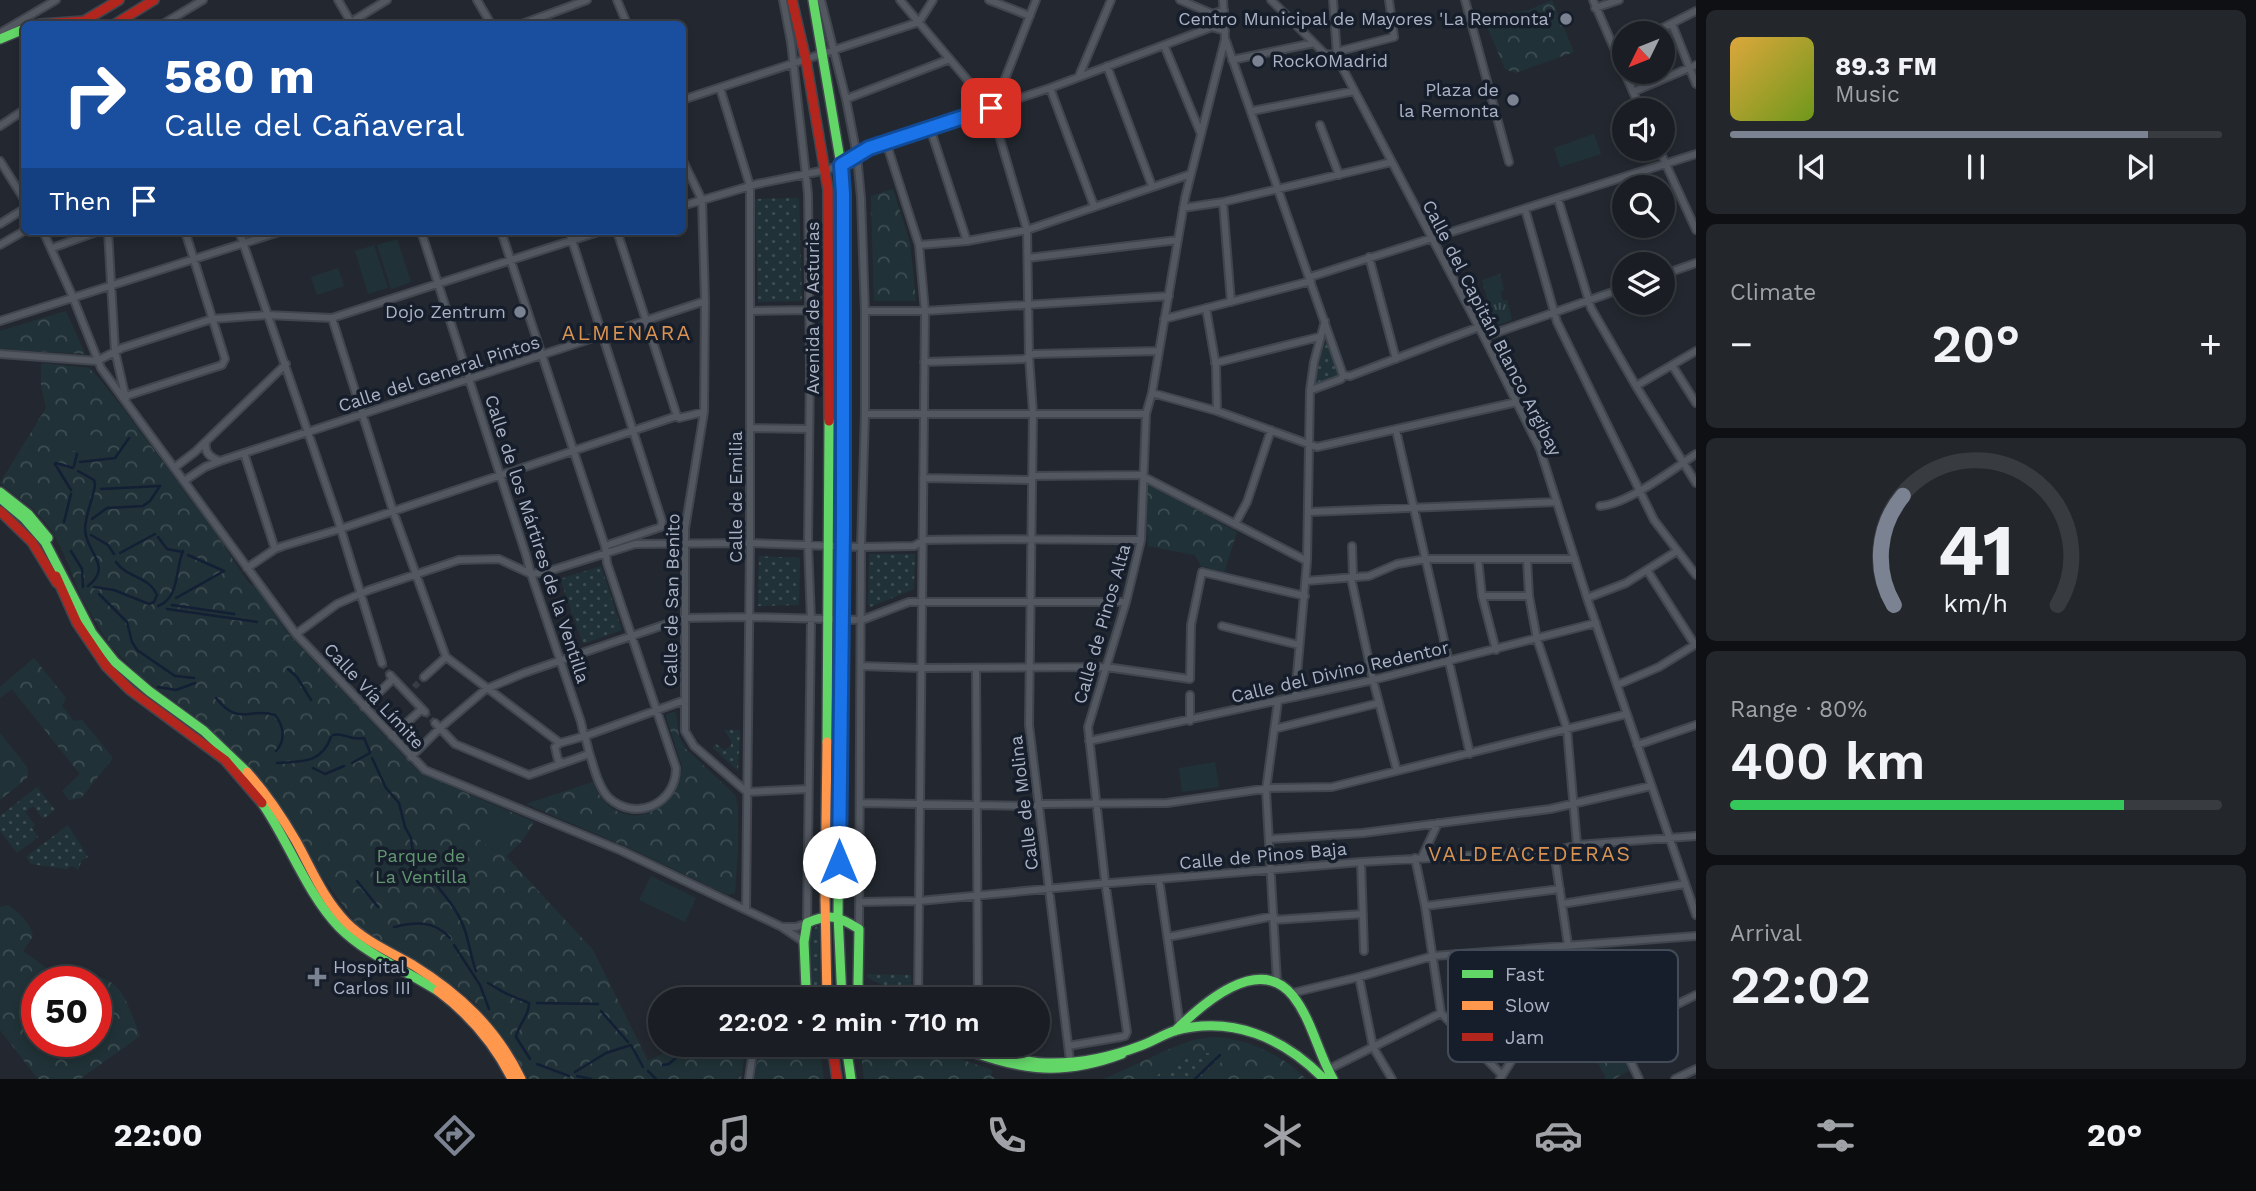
<!DOCTYPE html>
<meta charset="utf-8">
<style>
body{margin:0;font-family:"Work Sans",sans-serif;background:#23272c;color:#f1f3f6;height:100vh;display:flex;flex-direction:column;font-size:26px;white-space:nowrap}
*{box-sizing:border-box;margin:0}
p{font-size:23px;color:#9fa2a6}
.icon{flex:none;width:38px;height:38px;fill:none;stroke:currentColor;stroke-width:2;stroke-linecap:round;stroke-linejoin:round}
.map{position:relative;flex:1;overflow:hidden}
.details{display:flex;flex-direction:column;gap:10px;padding:10px;background:#0e1014;width:560px}
.details>*{flex:none}
.top-card{position:absolute;left:21px;top:21px;width:665px;height:214px;border-radius:10px;box-shadow:0 4px 10px #0003,0 0 0 2px #383c41;background:#1a4fa0;color:#fff;overflow:hidden}
.needle{width:46px;rotate:227deg}
.buttons{position:absolute;left:1612px;top:21px;display:grid;gap:14px}
.buttons a{display:grid;place-items:center;width:63px;height:63px;border-radius:50%;background:#1a1e24;box-shadow:0 4px 10px #0003,0 0 0 2px #383c41;font-size:35px}
.speed{position:absolute;left:21px;top:966px;display:flex;gap:14px;font-size:35px;font-weight:700;text-align:center}
.speed>*{display:grid;place-content:center;width:91px;height:91px;border-radius:50%;background:#1a1e24;box-shadow:0 4px 10px #0003,0 0 0 2px #383c41;line-height:1}
.speed .limit{border:10px solid #d22;background:#fff;color:#111}
.pin{position:absolute;display:grid;place-items:center;width:60px;height:60px;color:#fff;margin:-30px;border-radius:14px;box-shadow:0 4px 10px #0006}
.me{position:absolute;width:77px;margin:-38px;rotate:0deg;stroke-linejoin:round;filter:drop-shadow(0 0 5px #0008)}
.turn{display:flex;align-items:center;gap:24px;height:147px;padding:0 28px;font-size:32px}
.turn .icon{width:91px;height:91px;stroke-width:2.5}
.turn b{display:block;font-size:49px;line-height:60px}
.then{display:flex;align-items:center;height:66px;padding:0 28px;background:#0003;gap:14px;font-size:26px}
.big{font-size:52px;font-weight:600;line-height:1.1}
.details .tile{flex:1;display:flex;flex-direction:column;justify-content:center;gap:10px;min-width:0;padding:0 24px;border-radius:10px;background:#23272c}
.details .dial{align-items:center;gap:0}
.dial svg{height:182px;overflow:visible;fill:none;stroke:#383c41;stroke-width:7;stroke-linecap:round;text-anchor:middle}
.dial text{fill:#f1f3f6;stroke:none}
.song{display:flex;align-items:center;gap:21px}
.cover{width:84px;height:84px;border-radius:10px;background:linear-gradient(135deg,hsl(40 70% 55%),hsl(80 70% 35%))}
.played{height:7px;border-radius:4px;background:linear-gradient(90deg,#7b8291 85%,#383c41 85%)}
.keys{display:flex;justify-content:space-around;direction:ltr}
.heat{display:flex;justify-content:space-between;align-items:center;font-size:38px;direction:ltr}
.charge{height:10px;border-radius:5px;background:linear-gradient(90deg,#34c759 80%,#383c41 0)}
.trip{position:absolute;left:648px;top:987px;width:402px;height:70px;border-radius:35px;background:#1a1e24;box-shadow:0 4px 10px #0003,0 0 0 2px #383c41;font-weight:600;line-height:70px;text-align:center}
.dock{display:flex;height:112px;justify-content:space-around;align-items:center;background:#0a0c0e;color:#9fa2a6}
.dock .icon{width:49px;height:49px}
.dock .active{color:#7b8291}
.dock b{font-size:32px;color:#f1f3f6}
main{display:flex;flex:1;min-height:0}
.map>svg:first-child{display:block}
.grass{fill:url(#grass-tufts)}
.park{fill:url(#park-crowns)}
.garden{fill:url(#garden-dots)}
.pitch{fill:#203237}
.lines{fill:none;stroke-linecap:round;stroke-linejoin:round}
.stream{stroke:#131f34;stroke-width:2.5}
.street-tunnel{stroke:#373d46;stroke-width:6;stroke-dasharray:6 3;stroke-linecap:butt}
.street-casing{stroke:#40454e;stroke-width:10}
.fast-casing{stroke:#40454e;stroke-width:12}
.slow-casing{stroke:#40454e;stroke-width:12}
.jam-casing{stroke:#40454e;stroke-width:12}
.street{stroke:#525760;stroke-width:6}
.fast{stroke:#63d668;stroke-width:9}
.slow{stroke:#ff974d;stroke-width:9}
.jam{stroke:#b3261e;stroke-width:9}
.route-casing{stroke:#114b97;stroke-width:18}
.route{stroke:#1a73e8;stroke-width:12}
.poi-dot{fill:#7b8291;stroke:#171e2b;stroke-width:2.5}
.labels{text-anchor:middle;stroke-width:7;stroke-linejoin:round;paint-order:stroke}
.poi-label{font-size:18px;fill:#aab3c5;stroke:#171e2b;text-anchor:end}
.street-label{font-size:18px;fill:#aab3c5;stroke:#171e2b}
.park-label{font-size:18px;fill:#619670;stroke:#171e2b}
.quarter-label{font-size:21px;letter-spacing:2px;fill:#da9350;stroke:#171e2b}
.key{fill:#171e2b;stroke:#434b59;stroke-width:2}
.key-label{font-size:19px;fill:#aab3c5}
</style>
<main>
<div class="map">
<svg width="1696" height="1079" viewBox="0 0 1696 1079">
<defs>
<pattern id="grass-tufts" width="24" height="20" patternUnits="userSpaceOnUse" patternTransform="scale(1.75)"><rect width="24" height="20" fill="#203237"/><path d="M3 7l-1-3M5 7V3M7 7l1-3M15 17l-1-3M17 17v-4M19 17l1-3" fill="none" stroke="#3e4d52"/></pattern>
<pattern id="park-crowns" width="20" height="18" patternUnits="userSpaceOnUse" patternTransform="scale(1.75)"><rect width="20" height="18" fill="#203237"/><path d="M2 6a3 3 0 1 1 6 0M12 15a3 3 0 1 1 6 0" fill="none" stroke="#3e4d52"/></pattern>
<pattern id="garden-dots" width="8" height="8" patternUnits="userSpaceOnUse" patternTransform="scale(1.75)"><rect width="8" height="8" fill="#203237"/><path d="M2 2h.1M6 6h.1" fill="none" stroke="#3e4d52" stroke-width="1.8" stroke-linecap="round"/></pattern>
</defs>
<rect width="100%" height="100%" fill="#232830"/>
<path class="grass" d="M1500,274L1504,290L1500,291L1503,301L1507,300L1512,320L1495,326L1482,280Z"/>
<path class="park" d="M1552,0L1574,52L1515,73L1505,69L1483,17L1529,10Z
M893,189L910,243L916,301H874L871,196Z
M66,311L85,354L0,349V331Z
M41,363L89,368L97,376L122,407L215,532L245,578L250,584L255,586L289,635L420,773L534,822L522,841L506,856L593,950L648,1061L680,1045H753L744,1059L741,1079H529L506,1042L476,1004L457,988L359,927L321,875L288,817L246,762L192,715L138,674L109,644L81,597L66,558L51,529L33,509L0,483L46,408L41,385Z
M1147,483L1237,532L1224,572L1201,566L1195,555L1148,546L1145,484Z
M34,658L66,698L62,706L74,721L82,720L113,758L81,798L69,800L62,791L80,774L12,689L0,698V687Z
M674,712L676,713L679,737L686,749L735,795L738,806V848L735,893L728,895L719,891L636,851L526,804L593,782C613,836 677,820 682,766L666,717L667,714Z
M0,733L27,767L28,773L27,778L0,800Z
M8,905C20,914 29,921 33,936L23,951L65,982H37V1041H96V982H85L96,976C125,982 130,1012 140,1036L80,1079H38L0,1030V907Z
M1575,983H1587L1630,1070L1614,1079H1606L1566,997Z
M1214,1037C1246,1038 1284,1056 1306,1079H1104L1174,1047L1193,1040Z
M768,1045H819L824,1079H753L759,1055Z
M860,1045H920L992,1070L991,1076L997,1079H864Z"/>
<path class="garden" d="M799,198L802,301L758,302L755,199Z
M1326,342L1339,376L1313,386L1320,344Z
M869,554H915L914,589L870,607L868,604Z
M759,556L800,558L799,605L758,606Z
M601,566L622,630L583,644L560,579Z
M724,730H740L738,771L713,748L715,743L724,750L731,746V740Z
M37,787L55,810L43,819L33,806L25,812L35,825L32,828L38,837L17,853L0,831V816Z
M68,825L88,857L82,860L78,870L72,866L66,869L31,864L26,857Z
M816,926L819,927V933L820,991L813,986L810,978V937Z
M867,974L911,975V999H904C894,987 881,986 867,977Z
M1207,1053L1227,1056L1205,1079H1152L1183,1057Z"/>
<path class="pitch" d="M1594,134L1601,154L1560,167L1554,148Z
M397,239L411,282L391,289L377,245Z
M374,245L388,288L368,294L355,251Z
M338,268L344,286L317,295L311,277Z
M72,430L105,439L100,458L67,449Z
M1215,762L1219,787L1182,792L1179,768Z
M501,811L518,825L496,853L479,839Z
M651,876L696,898L685,922L639,900Z"/>
<g class="lines">
<path class="stream" d="M80,462L115,458L129,438
M56,463L73,468
M55,464L71,490
M74,466L77,454
M78,471L94,480L95,485C93,499 86,513 85,528C85,553 114,565 88,586
M101,489L160,486
M92,519L107,508L143,506L150,501L160,486
M64,522L71,494
M91,535L108,545L114,554
M158,537L167,549L183,552
M71,551L82,569L83,587
M120,553L155,534
M188,555L224,571
M94,587L114,590L149,604L154,602L157,595C149,576 127,578 116,562
M99,594L127,622L132,642L137,650L175,676L194,678
M176,598L224,571
M172,605L234,614
M158,606C180,598 175,569 183,551
M167,609L257,622
M288,669L297,677L311,700
M158,687L176,690L195,683
M216,698C239,727 249,707 275,715C284,726 286,740 276,751
M333,735C345,732 349,741 364,738L370,752
M372,758L386,788L399,803L405,827L411,838L413,853L419,862
M277,763C302,761 321,764 331,737
M352,763L370,753
M313,768L325,774L344,766
M424,869C434,884 448,897 457,913C468,930 469,952 476,971
M357,881L378,907
M394,927C415,922 434,920 450,938
M454,945L480,985L489,1009
M488,983L505,993L529,1003
M537,1003L598,1004
M529,1004C529,1016 518,1025 516,1037L530,1059
M601,1011L628,1042
M537,1064L569,1076
M663,1065L669,1064L680,1054L698,1045
M648,1071L656,1079
M575,1072L606,1053L631,1045L643,1067
M577,1076L591,1079
M1195,1079L1220,1055"/>
<path class="street-tunnel" d="M382,663L390,675
M414,687L424,677
M425,712L435,723"/>
<g class="street-casing">
<path id="street" d="M338,0L352,24
M477,0L491,24
M617,0L627,24
M783,0L791,42L808,194L810,369L808,544L811,619L807,923L796,927H783
M821,0L846,99L857,156L861,198L865,311V414L861,547L859,929
M900,0L991,108L1027,230L1029,356L1033,413L1029,725L1070,1061
M989,0L1030,16
M1180,0L1213,14L1224,10
M1271,0L1325,54L1337,55
M1333,0L1337,55L1342,67L1484,337L1540,449L1587,598L1696,915
M1465,0L1509,162
M1593,0L1641,110
M1595,8L1619,0
M163,24L203,0
M351,24L356,19L387,0
M522,24L587,0
M1672,24L1696,84
M0,33L56,0
M1653,33L1696,11
M1226,41L1343,375
M1164,45L1201,134
M1336,52L1394,37L1389,0
M1232,60L1314,43
M1107,66L1152,186
M1079,76L1111,0
M720,88L750,186V543L746,910
M1050,88L1094,206
M1633,92L1696,65
M846,99L950,59
M682,100L919,22L933,0
M991,108L999,94L1036,0
M1252,111L1354,91
M1320,125L1339,175
M0,126L24,110
M930,128L967,241
M886,142L919,245L925,311L918,999
M1659,149L1696,230
M682,159L702,200L705,301L704,412L685,529V731L694,746L747,792L808,789
M0,161L24,199
M1558,199L1591,308L1636,386L1696,483
M1223,202L1231,302
M682,206L757,184L826,170L841,165L869,148L1050,88L1212,27L1225,31
M1183,208L1223,202L1392,162
M1525,209L1557,322L1654,520L1696,575
M0,224L24,209
M43,231L72,295L101,368L296,634L425,770L622,851L782,927L804,942
M108,231L115,351L126,399
M239,231L338,520L382,663
M421,231L526,555L531,574L581,722L584,736
M501,231L605,546L607,563L676,768C676,804 636,822 609,798C598,787 594,767 589,752
M569,231L662,521L661,527L605,546
M617,231L677,416
M0,245L24,231
M919,245L967,241L1027,230L1191,174
M52,248L99,231
M1369,257L1396,359
M1028,258L1178,240
M1662,275L1696,263
M1310,277L1696,154
M1206,308L1216,366L1217,411
M751,311L810,310
M865,311H925L1169,296
M332,318L393,511L446,657L560,743
M1164,319L1311,281
M0,321L282,231
M1484,337L1624,288
M0,354L97,361L122,348L212,319L267,315L332,318L601,231
M924,362L1024,359L1034,354L1158,351
M1215,363L1319,337
M1672,365L1696,403
M1636,386L1696,351
M1314,389L1341,379L1343,375L1350,376L1479,327
M1152,393L1217,411L1317,447L1517,402
M126,396L222,365L225,359L185,231
M865,414H1146
M750,428L809,429
M1396,430L1470,754
M206,442C204,452 210,458 220,461
M244,453L275,549
M174,468L195,452L286,364
M923,478L1029,480L1033,476L1140,475L1307,561
M184,481L205,467L220,461L705,301
M1600,506C1628,504 1672,470 1696,454
M1309,512L1557,502
M1235,524L1247,502L1271,430
M1352,546L1353,575L1351,578L1373,680L1397,771
M1478,559L1482,596L1496,650
M1527,559L1529,596L1537,639L1567,729L1577,845
M247,568L275,549L283,546L340,529L677,416L679,418L704,412
M1647,570L1695,645
M1306,581L1369,576L1397,564L1426,559H1575
M1482,596H1529
M1587,598L1626,583L1677,551
M1222,626L1299,645
M296,634L337,604L369,590L459,560L499,559L531,574L546,572L635,544L750,543L861,547L914,546L925,540C998,538 1068,540 1141,540
M861,666L921,668L1106,667L1190,679L1191,625L1202,572L1305,596
M976,668L978,999
M390,675L425,712
M424,677L446,657
M1617,685L1659,667L1696,644
M1190,695V721
M1295,697L1307,561L1310,390L1314,362L1325,321
M364,707L393,679
M435,723L455,744L529,775L586,755L589,752L585,736L560,743L555,747L558,760L563,763
M1274,729L1379,703
M392,736L422,709
M585,736L685,700
M1089,741L1373,680L1596,623
M1637,745L1696,725
M411,757L440,728L486,689L524,673L684,618L748,617L862,620L909,602H1126
M861,803L1039,806L1042,804L1167,803L1270,788L1332,787L1627,714
M1269,839L1363,833L1550,809L1651,786
M1554,851L1568,945L1567,972
M1422,857L1438,823
M1361,862L1364,951
M1159,879L1180,1026
M859,902L919,901L1099,884L1361,862L1554,851L1577,845L1696,836
M1562,904L1685,884
M1425,906L1560,889
M1274,920L1363,914
M1168,937L1274,916
M1567,972L1577,968L1587,971L1639,1079
M1359,977L1373,1047L1392,1079
M1277,982L1266,790L1278,701
M1292,993L1359,977L1433,956L1696,936
M798,999L806,988
M1441,1013L1502,1075
M1617,1034L1696,995
M1068,1046L1121,1037L1125,1036L1127,1032L1105,881L1088,727L1126,602L1141,540L1146,414L1152,393L1185,198L1225,39L1223,0
M1327,1070L1441,1013L1425,906L1415,858
M749,1079L752,1058L762,1045
M1500,1079L1567,972
M1675,1079L1696,1069"/>
</g>
<g class="fast-casing">
<path id="fast" d="M813,0L841,165L843,194V544
M0,39L24,29
M0,492L28,514L48,538
M0,498L24,518L45,542L92,633L115,662L149,691L204,731L247,772
M827,742L829,421
M262,803C289,842 307,894 339,927C367,955 405,970 438,991
M839,835L838,915L842,999
M826,999L806,988L804,942L807,923C830,913 838,916 859,929L858,984L861,999
M1175,1031C1202,1004 1259,953 1293,996C1312,1020 1318,1053 1333,1079
M846,1045L851,1079
M952,1045C1017,1068 1055,1079 1122,1054
M979,1045C1000,1053 1023,1063 1046,1063C1077,1064 1111,1057 1140,1046C1152,1042 1162,1035 1174,1031C1232,1015 1284,1038 1324,1079"/>
</g>
<g class="slow-casing">
<path id="slow" d="M827,742L825,899L827,999
M247,772C266,793 282,817 296,841C312,870 323,898 346,922C365,941 390,952 413,965C460,994 497,1029 521,1079
M438,991C470,1015 494,1043 512,1079"/>
</g>
<g class="jam-casing">
<path id="jam" d="M792,0L806,60L828,190L829,421
M40,24L84,21L119,0
M115,24L154,0
M0,511L32,542L57,583
M56,576L77,623L106,666L130,690L225,760L262,803
M839,835L843,544
M832,1045L837,1079"/>
</g>
<use href="#street" class="street"/>
<use href="#fast" class="fast"/>
<use href="#slow" class="slow"/>
<use href="#jam" class="jam"/>
</g>
<g class="lines">
<g class="route-casing">
<path id="route" d="M839,862L843,528V194L841,165L869,148L991,108"/>
</g>
<use href="#route" class="route"/>
</g>
<g class="poi-dot">
<circle cx="1566" cy="19" r="7"/>
<circle cx="1258" cy="61" r="7"/>
<circle cx="1513" cy="100" r="7"/>
<circle cx="520" cy="312" r="7"/>
<path d="M313.5 966.5h7v7h7v7h-7v7h-7v-7h-7v-7h7z"/>
</g>
<g class="labels">
<g class="poi-label">
<text x="1552" y="25">Centro Municipal de Mayores 'La Remonta'</text>
<text x="1272" y="67" text-anchor="start">RockOMadrid</text>
<text x="1499" y="96">Plaza de<tspan x="1499" dy="21">la Remonta</tspan></text>
<text x="506" y="318">Dojo Zentrum</text>
<text x="333" y="973" text-anchor="start">Hospital<tspan x="333" dy="21">Carlos III</tspan></text>
</g>
<g class="street-label">
<text transform="translate(813 308) rotate(-90)" y="6">Avenida de Asturias</text>
<text transform="translate(1492 328) rotate(63)" y="6">Calle del Capitán Blanco Argibay</text>
<text transform="translate(439 374) rotate(-18)" y="6">Calle del General Pintos</text>
<text transform="translate(736 497) rotate(-90)" y="6">Calle de Emilia</text>
<text transform="translate(537 539) rotate(72)" y="6">Calle de los Mártires de la Ventilla</text>
<text transform="translate(672 600) rotate(-89)" y="6">Calle de San Benito</text>
<text transform="translate(1102 624) rotate(-74)" y="6">Calle de Pinos Alta</text>
<text transform="translate(1340 672) rotate(-13)" y="6">Calle del Divino Redentor</text>
<text transform="translate(374 696) rotate(47)" y="6">Calle Vía Límite</text>
<text transform="translate(1024 803) rotate(-97)" y="6">Calle de Molina</text>
<text transform="translate(1263 856) rotate(-5)" y="6">Calle de Pinos Baja</text>
</g>
<g class="park-label">
<text x="421" y="862">Parque de<tspan x="421" dy="21">La Ventilla</tspan></text>
</g>
<g class="quarter-label">
<text x="627" y="340">ALMENARA</text>
<text x="1530" y="861">VALDEACEDERAS</text>
</g>
</g>
<rect x="1448" y="950" width="230" height="112" rx="10" class="key"/>
<rect x="1462" y="970" width="31" height="8" fill="#63d668"/>
<rect x="1462" y="1001" width="31" height="9" fill="#ff974d"/>
<rect x="1462" y="1033" width="31" height="8" fill="#b3261e"/>
<g class="key-label">
<text x="1505" y="981">Fast</text>
<text x="1505" y="1012">Slow</text>
<text x="1505" y="1044">Jam</text>
</g>
</svg>
<div class="buttons">
<a><svg class="needle" viewBox="-14 -14 28 28"><path d="M0-13l5 13h-10z" fill="#e53935"/><path d="M0 13l5-13h-10z" fill="#9fa2a6"/></svg></a>
<a><svg class="icon" aria-label="sound" viewBox="0 0 24 24"><path d="M4 9h4l5-4v14l-5-4H4zM17 9q2 3 0 6"/></svg></a>
<a><svg class="icon" aria-label="search" viewBox="0 0 24 24"><circle cx="10" cy="10" r="6"/><path d="M15 15l6 6"/></svg></a>
<a><svg class="icon" aria-label="layers" viewBox="0 0 24 24"><path d="M12 4l9 5-9 5-9-5zM3 14l9 5 9-5"/></svg></a>
</div>
<div class="speed"><div class="limit">50</div></div>
<div class="pin" style="left:991px;top:108px;background:#d93025"><svg class="icon" aria-label="arrive" viewBox="0 0 24 24"><path d="M6 21V4h12l-3 4 3 4H6"/></svg></div>
<svg class="me" style="left:839px;top:862px" viewBox="-20 -20 40 40"><circle r="19" fill="#fff"/><path d="M0-13L10 11 0 6-10 11z" fill="#1a73e8"/></svg>
<div class="trip">22:02 · 2 min · 710 m</div>
<div class="top-card">
<div class="turn"><svg class="icon" aria-label="right" viewBox="0 0 24 24"><path d="M7 20v-9h11M14 6l5 5-5 5"/></svg><div><b>580 m</b>Calle del Cañaveral</div></div>
<div class="then">Then<svg class="icon" aria-label="arrive" viewBox="0 0 24 24"><path d="M6 21V4h12l-3 4 3 4H6"/></svg></div>
</div>
</div>
<section class="details">
<div class="tile">
<div class="song"><i class="cover"></i><div><b>89.3 FM</b><p>Music</p></div></div>
<div class="played"></div>
<div class="keys"><svg class="icon" aria-label="previous" viewBox="0 0 24 24"><path d="M18 5L8 12l10 7zM5 5v14"/></svg><svg class="icon" aria-label="pause" viewBox="0 0 24 24"><path d="M8 5v14M16 5v14"/></svg><svg class="icon" aria-label="next" viewBox="0 0 24 24"><path d="M6 5l10 7-10 7zM19 5v14"/></svg></div>
</div>
<div class="tile"><p>Climate</p>
<div class="heat"><a>−</a><b class="big">20°</b><a>+</a></div>
</div>
<div class="tile dial"><svg viewBox="0 0 100 80">
<path d="M14 69A42 42 0 1 1 86 69"/>
<path d="M14 69A42 42 0 0 1 18 21" stroke="#7b8291"/>
<text x="50" y="56" font-size="32" font-weight="700">41</text>
<text x="50" y="72" font-size="11">km/h</text>
</svg></div>
<div class="tile"><p>Range · 80%</p><b class="big">400 km</b><div class="charge"></div></div>
<div class="tile"><p>Arrival</p><b class="big">22:02</b></div>
</section>
</main>
<nav class="dock">
<b>22:00</b>
<svg class="icon active" aria-label="directions" viewBox="0 0 24 24"><path d="M12 3l9 9-9 9-9-9zM9 14v-3h6M13 9l2 2-2 2"/></svg>
<svg class="icon" aria-label="music" viewBox="0 0 24 24"><path d="M9 18V5l10-2v13"/><circle cx="6" cy="18" r="3"/><circle cx="16" cy="16" r="3"/></svg>
<svg class="icon" aria-label="phone" viewBox="0 0 24 24"><path d="M5 4h4l2 5-3 2q2 4 5 5l2-3 5 2v4C11 20 4 13 5 4z"/></svg>
<svg class="icon" aria-label="climate" viewBox="0 0 24 24"><path d="M12 3v18M4 7l16 10M4 17L20 7"/></svg>
<svg class="icon" aria-label="car" viewBox="0 0 24 24"><path d="M5 17H2v-5l4-1 3-4h7l3 4 3 1v5h-3M9 17h6M6 11h13"/><circle cx="7" cy="17" r="2"/><circle cx="17" cy="17" r="2"/></svg>
<svg class="icon" aria-label="filters" viewBox="0 0 24 24"><path d="M4 7h16M4 17h16"/><circle cx="9" cy="7" r="2"/><circle cx="15" cy="17" r="2"/></svg>
<b>20°</b>
</nav>
